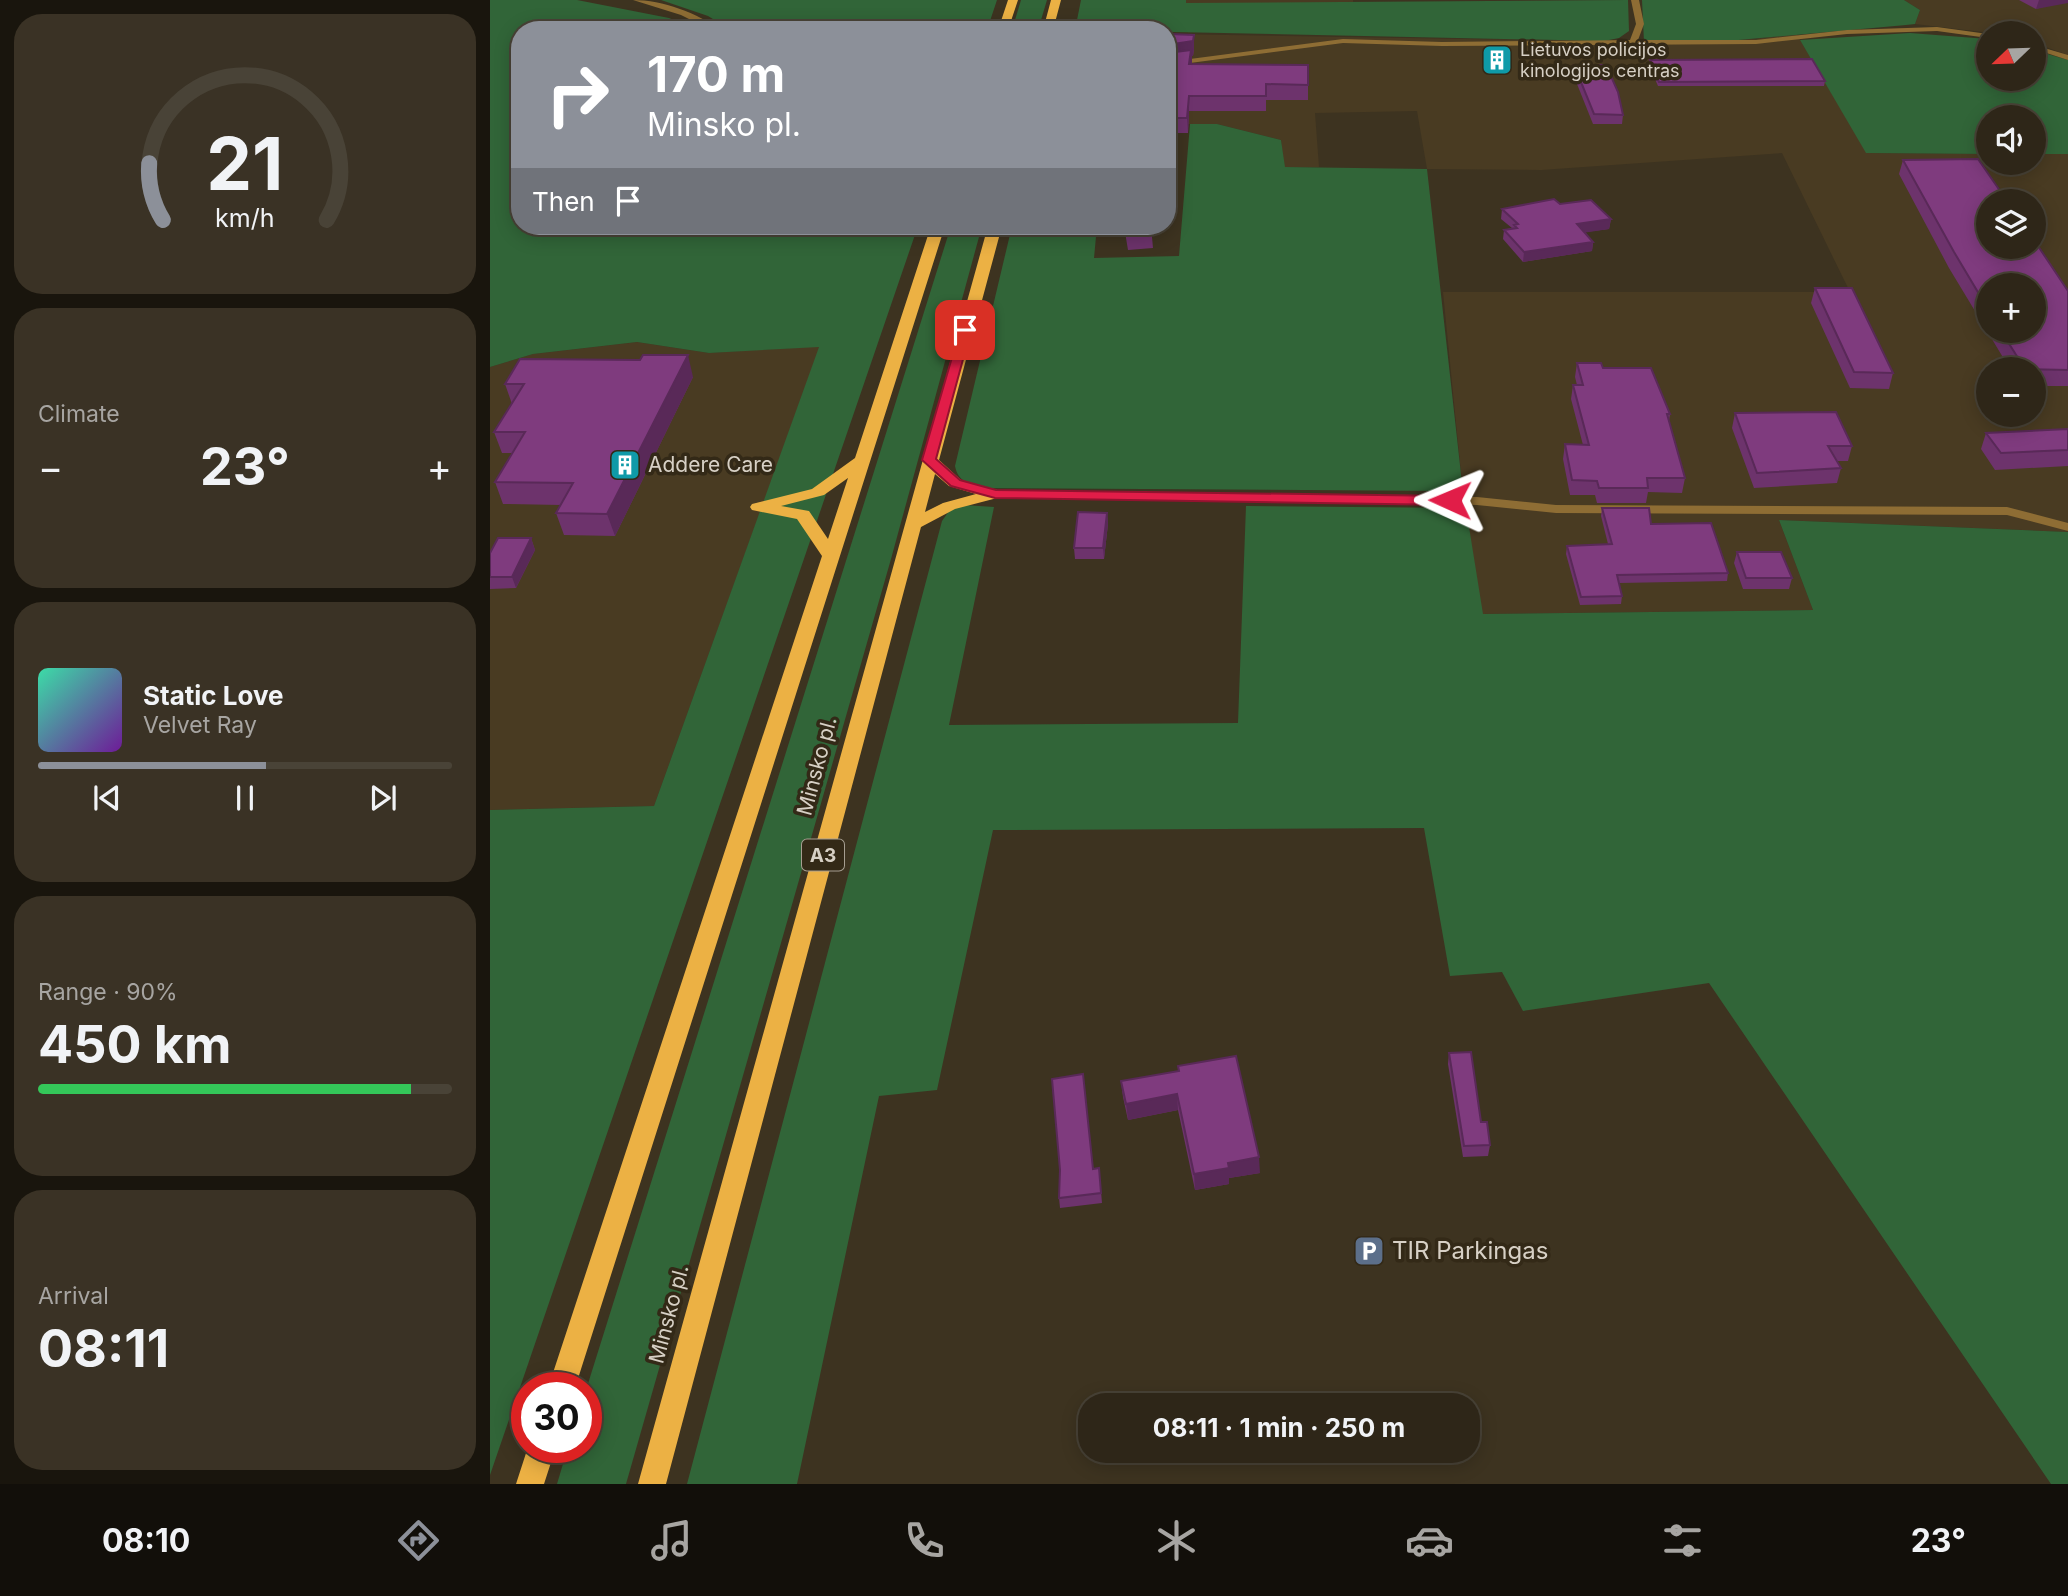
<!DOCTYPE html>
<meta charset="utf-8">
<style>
body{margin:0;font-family:Inter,sans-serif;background:#3a3225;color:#f1f3f6;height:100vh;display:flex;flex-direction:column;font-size:26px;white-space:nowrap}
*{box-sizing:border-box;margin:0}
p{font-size:23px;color:#a7a5a2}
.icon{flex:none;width:38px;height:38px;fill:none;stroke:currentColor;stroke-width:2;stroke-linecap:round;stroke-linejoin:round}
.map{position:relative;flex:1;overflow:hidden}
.sheet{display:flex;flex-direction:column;gap:14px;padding:14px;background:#19150d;width:490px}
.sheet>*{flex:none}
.top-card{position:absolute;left:21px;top:21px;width:665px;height:214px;border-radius:28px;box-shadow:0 4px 18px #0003,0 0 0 2px #494337;background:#8c9099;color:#fff;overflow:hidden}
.needle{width:46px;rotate:247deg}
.fabs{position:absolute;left:1486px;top:21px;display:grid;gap:14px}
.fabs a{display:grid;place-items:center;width:70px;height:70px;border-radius:50%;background:#2e2618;box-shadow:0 4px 18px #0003,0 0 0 2px #494337;font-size:35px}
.speed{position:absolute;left:21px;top:1372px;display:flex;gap:14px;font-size:35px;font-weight:700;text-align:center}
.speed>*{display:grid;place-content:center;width:91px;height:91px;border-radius:50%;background:#2e2618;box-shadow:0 4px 18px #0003,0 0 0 2px #494337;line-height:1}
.speed .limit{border:10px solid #d22;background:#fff;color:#111}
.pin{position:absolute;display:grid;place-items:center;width:60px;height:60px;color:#fff;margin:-30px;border-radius:14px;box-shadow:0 4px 10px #0006}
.me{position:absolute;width:77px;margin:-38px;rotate:271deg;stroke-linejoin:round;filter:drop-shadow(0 0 5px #0008)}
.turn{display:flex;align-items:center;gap:24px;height:147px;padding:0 21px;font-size:32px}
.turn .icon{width:91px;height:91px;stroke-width:2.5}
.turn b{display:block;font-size:49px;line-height:60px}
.then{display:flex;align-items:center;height:66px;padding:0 21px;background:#0003;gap:14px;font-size:26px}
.big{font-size:52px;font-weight:700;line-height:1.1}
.sheet .card{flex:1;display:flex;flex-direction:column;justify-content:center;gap:10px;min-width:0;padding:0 24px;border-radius:28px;background:#3a3225}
.sheet .dial{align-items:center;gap:0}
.dial svg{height:182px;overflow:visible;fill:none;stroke:#494337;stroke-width:7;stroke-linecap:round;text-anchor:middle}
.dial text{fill:#f1f3f6;stroke:none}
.song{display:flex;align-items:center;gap:21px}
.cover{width:84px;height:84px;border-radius:10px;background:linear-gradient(135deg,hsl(160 70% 55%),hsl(280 70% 35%))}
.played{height:7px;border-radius:4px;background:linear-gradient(90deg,#8c9099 55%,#494337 55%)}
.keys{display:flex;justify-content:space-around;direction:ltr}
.heat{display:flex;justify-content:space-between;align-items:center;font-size:38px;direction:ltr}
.charge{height:10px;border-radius:5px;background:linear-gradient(90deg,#34c759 90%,#494337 0)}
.trip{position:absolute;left:588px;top:1393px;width:402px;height:70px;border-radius:28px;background:#2e2618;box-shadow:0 4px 18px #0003,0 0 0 2px #494337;font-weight:700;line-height:70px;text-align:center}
.menu{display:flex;height:112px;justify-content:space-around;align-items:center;background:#120f0a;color:#a7a5a2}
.menu .icon{width:49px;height:49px}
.menu .selected{color:#8c9099}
.menu b{font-size:32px;color:#f1f3f6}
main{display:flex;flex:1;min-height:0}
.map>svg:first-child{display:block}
.built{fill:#493b22;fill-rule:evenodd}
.green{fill:#316538}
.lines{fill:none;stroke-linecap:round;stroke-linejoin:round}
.minor{fill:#8e6d34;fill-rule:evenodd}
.tertiary{fill:#8e6d34;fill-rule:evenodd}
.trunk{fill:#ecb144;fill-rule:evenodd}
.wall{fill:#6d336c;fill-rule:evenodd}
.shaded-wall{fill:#592958}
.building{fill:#7f3b7e;stroke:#592958;stroke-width:2}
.route{fill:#e11d48;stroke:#92132f;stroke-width:2}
.labels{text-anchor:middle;stroke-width:7;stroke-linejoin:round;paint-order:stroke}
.far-poi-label{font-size:18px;fill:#d7d0c5;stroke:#332917;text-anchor:start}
.shield{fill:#332917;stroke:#a69e91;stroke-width:2}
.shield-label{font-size:19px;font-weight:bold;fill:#d7d0c5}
.poi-label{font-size:21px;fill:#d7d0c5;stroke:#332917;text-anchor:start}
.street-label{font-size:21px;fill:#d7d0c5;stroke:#332917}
.near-poi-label{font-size:24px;fill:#d7d0c5;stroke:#332917;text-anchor:start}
</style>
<main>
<section class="sheet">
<div class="card dial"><svg viewBox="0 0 100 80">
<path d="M14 69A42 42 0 1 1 86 69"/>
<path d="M14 69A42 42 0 0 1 8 44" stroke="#8c9099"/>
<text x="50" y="56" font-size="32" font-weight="700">21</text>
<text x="50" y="72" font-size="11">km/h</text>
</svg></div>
<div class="card"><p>Climate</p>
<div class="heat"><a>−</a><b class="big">23°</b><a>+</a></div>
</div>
<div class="card">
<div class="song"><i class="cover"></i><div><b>Static Love</b><p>Velvet Ray</p></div></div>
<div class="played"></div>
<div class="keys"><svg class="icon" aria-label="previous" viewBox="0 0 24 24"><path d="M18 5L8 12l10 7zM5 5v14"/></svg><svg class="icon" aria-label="pause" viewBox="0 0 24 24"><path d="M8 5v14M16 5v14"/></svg><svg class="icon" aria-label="next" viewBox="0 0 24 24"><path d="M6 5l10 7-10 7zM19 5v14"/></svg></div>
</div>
<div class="card"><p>Range · 90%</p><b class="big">450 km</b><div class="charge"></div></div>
<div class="card"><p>Arrival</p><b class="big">08:11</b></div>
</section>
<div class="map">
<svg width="1578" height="1484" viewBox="0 0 1578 1484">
<rect width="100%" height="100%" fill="#3d3320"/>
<path class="built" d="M696,0H863V3H696Z
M1414,0H1578V55L1544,43V33H1501L1425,24L1430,10Z
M1306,33L1377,153L1498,154V163H1544V154H1578V532L1289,520L1323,610L992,614L972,483L953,292H1360L1292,153L1051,170L937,169L927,111L825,113L829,167H794L791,140L727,124H677V34L1154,42L1266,39ZM1498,201H1544V247H1498ZM1498,285H1544V331H1498ZM1498,369H1544V415H1498Z
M147,342L219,353L330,346L164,806L0,810V367L43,354Z"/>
<path class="green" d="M0,0H87L179,18L208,30H30V226H428L0,1475V810L164,806L329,347L219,353L147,342L43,354L0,367Z
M171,0H507L497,30H241L218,16Z
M531,0H557L548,30H522Z
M591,0H696V3L1138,0L1139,31L1129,38L1114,41L585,30Z
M1152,0H1414L1430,10L1425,24L1416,25L1237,41L1154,42Z
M1420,33L1498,39V79H1544V50L1578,60V154H1544V117H1498V154L1376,153L1310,40Z
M700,124H727L791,140L795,167L937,169L972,483L955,491L494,488C480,485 468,482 465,466L522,226H607L604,258L689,256Z
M461,226H492L401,559L136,1484H67L78,1447H96V1390Z
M474,505L504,507L459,725L748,723L756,506L976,508L993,614L1323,610L1289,520L1578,532V1484H1561L1219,983L1033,1011L1012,972L960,976L934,828L503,830L447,1090L389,1096L307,1484H197L452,521L459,511Z"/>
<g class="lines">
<path class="minor" d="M1141,0H1149L1154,24L1148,40H1266L1357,30L1447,27L1498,34V38L1447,31L1357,34L1266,44L952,46L853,43L677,66V62L853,39L952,42L1140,40L1146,24Z
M1544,45L1578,55V60L1544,49Z
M505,490L987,497L1066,505L1517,507L1578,523V531L1517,515L1066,513L987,505L501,497L499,494Z"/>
<path class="tertiary" d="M143,0C173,0 207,13 231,30H221L191,15Z"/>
<path class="trunk" d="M518,0H528L518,30H508Z
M561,0H571L563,30H553Z
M441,226H455L85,1388H58L332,556L307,519L262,510L260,507L262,504L322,489L365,458ZM358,478L338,539L319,511L291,506L334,495Z
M498,226H512L449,460L471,480L511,491L513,494L511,497L465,509L431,527L176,1484H148ZM445,474L459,486L486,494L453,503L435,512Z
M38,1447H66L54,1484H26Z"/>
</g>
<path class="wall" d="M1529,0H1578L1546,9Z
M704,35V49L703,56H702V64L818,65V100H776V111H699L698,133H677V40Z
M1160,60L1335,81L1334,86H1168L1159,65Z
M1084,65L1133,115L1132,124H1103L1083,74Z
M1413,160L1578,291V386H1544V369H1520L1459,268L1409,174ZM1498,285L1544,331H1498Z
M1070,204L1121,219L1119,229L1095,232L1103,242L1102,251L1033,262L1013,239L1014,230L1022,228L1011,219L1012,209Z
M625,226H661L663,248L638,250L634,226L625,227Z
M1325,288L1403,373L1399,389L1360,388L1321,303Z
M1087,363L1113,368L1180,414L1179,421L1195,478L1192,493L1158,492L1156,503H1107L1105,495H1080L1073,459L1075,444L1093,445L1081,399L1083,385H1087L1085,377Z
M203,377L125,536L74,535L66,513L71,505L13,504L5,482L22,453H12L4,432L22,404L15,384Z
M1245,413L1362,446L1358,461H1347L1351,468L1347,483L1264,488L1242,428Z
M1578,429V466L1505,470L1491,449L1496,433Z
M1112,508L1161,524L1238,573L1237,581L1129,583L1132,596L1131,604L1090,605L1076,554L1077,546L1118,544L1111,516Z
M617,513L618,524L614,559H585L584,548Z
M41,538L45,550L26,588L0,589V553Z
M1247,552L1302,578L1299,589H1253L1244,563Z
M959,1053L1000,1145L998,1156L973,1157L958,1064Z
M688,1066L770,1173L739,1178V1184L705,1190L688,1110L638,1120L633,1097L631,1081L688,1071Z
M609,1168L612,1203L570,1208L569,1198L603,1169Z"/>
<path class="shaded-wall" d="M1549,0H1578V3L1546,9Z
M704,35V49L703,56H702V65L677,60V45Z
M699,96V111L698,133L697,118Z
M1121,219L1119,229L1086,234L1087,224Z
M1103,242L1102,251L1033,262L1034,252Z
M198,355L203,377L125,536L117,514Z
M617,513L618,524L614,559L613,548Z
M41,538L45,550L26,588L22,577Z
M687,1094L688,1110L638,1120L636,1104Z
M769,1157L770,1173L739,1178V1184L705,1190L704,1174L738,1163Z"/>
<path class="building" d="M680,34L704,35L703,41L677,45V40H679Z
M701,50L699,64L818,65V85L776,84V96H699L697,118H677V53Z
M1322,59L1335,81L1169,82L1160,60Z
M1084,65H1116L1128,92L1133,115L1104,114Z
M1488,159L1517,201H1498V247H1544V240L1578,291V370L1535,369L1511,331H1544V285H1498V309L1464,252L1413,160Z
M1064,199L1070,204L1101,200L1121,219L1087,224L1103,242L1034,252L1014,230L1027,228L1024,225L1028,224L1012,209Z
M636,226H661L662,231L637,233Z
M1325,288H1362L1403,373L1364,372Z
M153,355H198L117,514L66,513L83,483L5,482L35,432H4L34,384H15L30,359L150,360Z
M1087,363H1111L1113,368H1161L1180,414H1177L1195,478H1157L1158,488H1109L1107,481L1082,480L1075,444L1099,445L1083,385H1093Z
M1346,412L1362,446H1338L1351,468L1267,473L1245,413Z
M1578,429V450L1511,453L1496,433Z
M1112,508H1159L1161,524L1221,523L1238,573L1127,575L1132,596L1091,597L1077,546L1122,544Z
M588,512L617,513L613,548H584Z
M8,538H41L22,577H0V553Z
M1247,552H1291L1302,578H1256Z
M981,1052L991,1122H997L1000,1145L974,1146L959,1053Z
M746,1056L769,1157L738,1163L739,1168L704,1174L687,1094L636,1104L631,1081L689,1071L688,1066Z
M593,1074L603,1169L609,1168L611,1193L569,1198L570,1170L562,1079Z"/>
<path class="route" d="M475,326L481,330L446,459L470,480L506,490L960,496L966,500L960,505L505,498L461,486L432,460L470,330Z"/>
<defs>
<g id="building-square" transform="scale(1.575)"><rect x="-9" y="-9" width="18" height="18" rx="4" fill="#0f9aa8" stroke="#332917"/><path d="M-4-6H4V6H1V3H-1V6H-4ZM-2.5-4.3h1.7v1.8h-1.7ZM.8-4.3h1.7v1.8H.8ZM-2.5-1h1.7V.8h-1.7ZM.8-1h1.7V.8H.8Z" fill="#fff"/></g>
<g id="parking-square" transform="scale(1.575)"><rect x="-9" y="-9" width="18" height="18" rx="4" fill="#5c6f8a" stroke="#332917"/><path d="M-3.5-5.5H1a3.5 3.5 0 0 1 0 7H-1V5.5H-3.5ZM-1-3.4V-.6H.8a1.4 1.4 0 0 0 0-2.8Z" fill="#fff"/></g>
</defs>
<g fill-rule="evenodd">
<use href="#building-square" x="1007" y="60"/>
<use href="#building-square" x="135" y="465"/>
<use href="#parking-square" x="879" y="1251"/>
</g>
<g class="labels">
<g class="far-poi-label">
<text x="1030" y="56">Lietuvos policijos<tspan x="1030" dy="21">kinologijos centras</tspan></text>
</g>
<rect class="shield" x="312" y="839.5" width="42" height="31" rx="5"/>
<g class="shield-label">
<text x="333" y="862">A3</text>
</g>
<g class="poi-label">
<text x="158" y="472">Addere Care</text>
</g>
<g class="street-label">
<text transform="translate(327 766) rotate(-75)" y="7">Minsko pl.</text>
<text transform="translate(179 1314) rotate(-75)" y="7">Minsko pl.</text>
</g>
<g class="near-poi-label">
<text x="902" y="1259">TIR Parkingas</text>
</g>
</g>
</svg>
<div class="fabs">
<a><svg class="needle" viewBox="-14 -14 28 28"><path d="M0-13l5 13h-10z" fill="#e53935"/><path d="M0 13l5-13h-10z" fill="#a7a5a2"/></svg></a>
<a><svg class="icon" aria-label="sound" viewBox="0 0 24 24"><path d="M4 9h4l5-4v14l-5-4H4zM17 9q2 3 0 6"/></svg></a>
<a><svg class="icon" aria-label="layers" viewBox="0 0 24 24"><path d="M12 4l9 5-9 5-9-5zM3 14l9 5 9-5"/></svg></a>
<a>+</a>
<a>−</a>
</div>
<div class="speed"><div class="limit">30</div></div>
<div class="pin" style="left:475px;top:330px;background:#d93025"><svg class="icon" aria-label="arrive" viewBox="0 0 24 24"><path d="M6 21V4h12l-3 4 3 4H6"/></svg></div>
<svg class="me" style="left:960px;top:500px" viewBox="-20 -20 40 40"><path d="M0-17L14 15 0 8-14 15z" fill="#e11d48" stroke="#fff" stroke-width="4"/></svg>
<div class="trip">08:11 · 1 min · 250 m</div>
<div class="top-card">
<div class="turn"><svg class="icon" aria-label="right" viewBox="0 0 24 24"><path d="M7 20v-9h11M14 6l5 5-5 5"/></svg><div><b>170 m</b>Minsko pl.</div></div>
<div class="then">Then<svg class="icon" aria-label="arrive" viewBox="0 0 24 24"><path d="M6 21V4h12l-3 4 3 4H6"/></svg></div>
</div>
</div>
</main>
<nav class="menu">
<b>08:10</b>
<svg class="icon selected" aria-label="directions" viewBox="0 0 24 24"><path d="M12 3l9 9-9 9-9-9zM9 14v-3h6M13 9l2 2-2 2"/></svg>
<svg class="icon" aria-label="music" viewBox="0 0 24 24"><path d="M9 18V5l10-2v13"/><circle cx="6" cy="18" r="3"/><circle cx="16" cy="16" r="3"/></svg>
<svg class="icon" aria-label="phone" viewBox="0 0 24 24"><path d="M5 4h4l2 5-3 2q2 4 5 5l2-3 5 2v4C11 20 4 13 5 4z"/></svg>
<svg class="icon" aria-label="climate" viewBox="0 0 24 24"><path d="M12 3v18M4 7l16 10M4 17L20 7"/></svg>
<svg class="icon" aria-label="car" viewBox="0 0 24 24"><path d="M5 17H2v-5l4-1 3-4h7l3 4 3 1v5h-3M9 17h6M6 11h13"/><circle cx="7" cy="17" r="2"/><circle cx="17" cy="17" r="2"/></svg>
<svg class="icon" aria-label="filters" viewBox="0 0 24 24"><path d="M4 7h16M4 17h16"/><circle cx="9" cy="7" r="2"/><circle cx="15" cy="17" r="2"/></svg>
<b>23°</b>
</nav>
